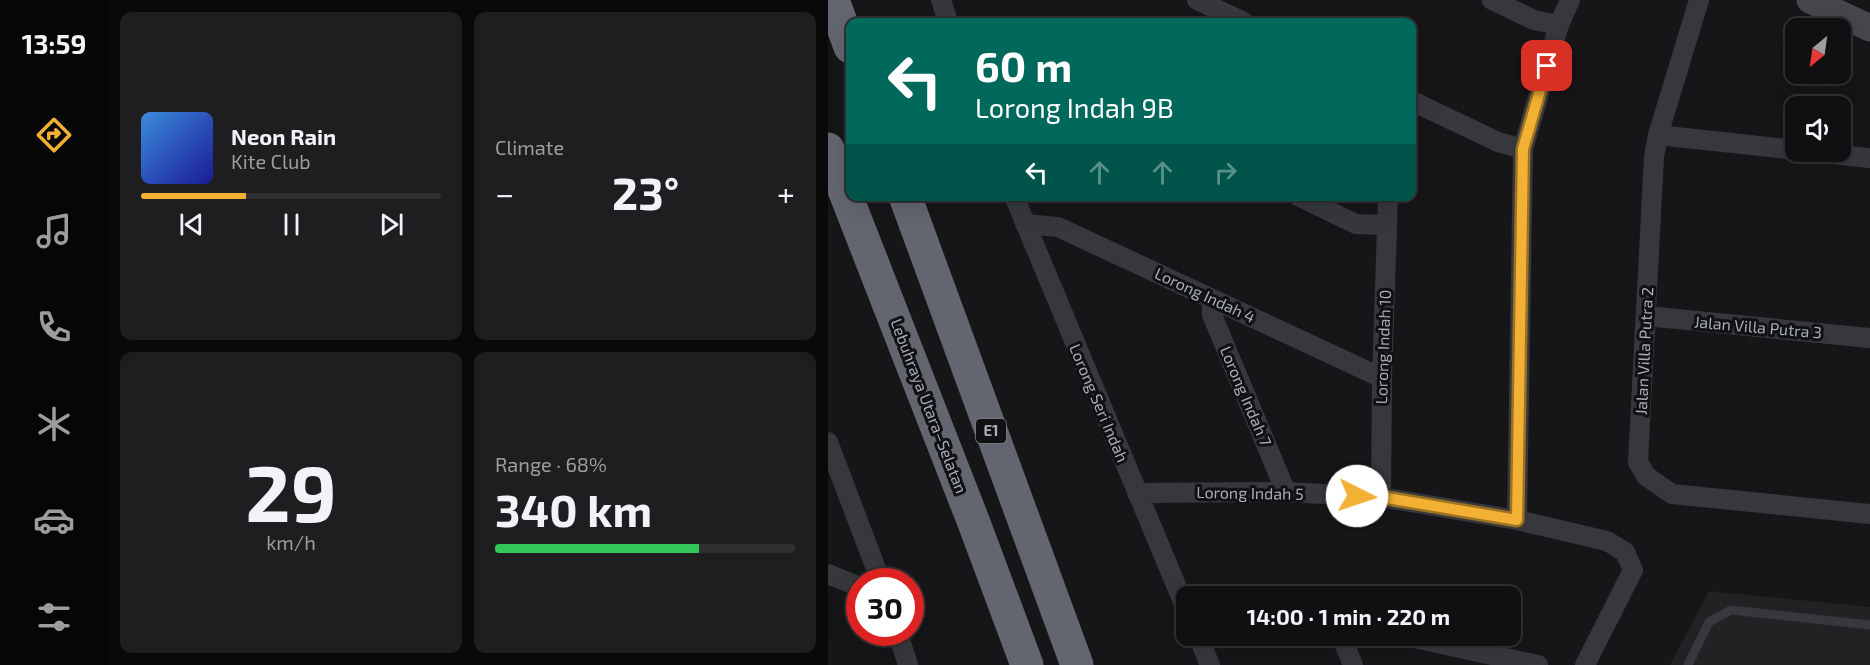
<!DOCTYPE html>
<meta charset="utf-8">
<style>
body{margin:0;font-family:"Exo 2",sans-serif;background:#1e1e20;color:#f1f3f6;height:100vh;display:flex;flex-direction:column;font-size:22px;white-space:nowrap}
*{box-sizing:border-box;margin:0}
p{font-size:20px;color:#9c9d9f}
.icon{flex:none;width:33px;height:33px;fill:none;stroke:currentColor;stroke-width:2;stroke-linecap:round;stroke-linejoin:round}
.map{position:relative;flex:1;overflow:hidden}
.details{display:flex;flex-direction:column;gap:12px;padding:12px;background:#09090a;width:720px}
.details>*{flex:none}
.guide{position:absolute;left:18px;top:18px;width:570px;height:183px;border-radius:12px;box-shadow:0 6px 24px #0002,0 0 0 2px #303032;background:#00695c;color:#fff;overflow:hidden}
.needle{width:39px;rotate:209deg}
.controls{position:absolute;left:957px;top:18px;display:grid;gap:12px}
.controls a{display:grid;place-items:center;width:66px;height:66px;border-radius:12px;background:#101012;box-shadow:0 6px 24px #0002,0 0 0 2px #303032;font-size:30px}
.speed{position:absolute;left:18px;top:568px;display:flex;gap:12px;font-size:30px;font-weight:700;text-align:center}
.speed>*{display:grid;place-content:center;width:78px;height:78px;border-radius:50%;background:#101012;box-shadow:0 6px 24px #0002,0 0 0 2px #303032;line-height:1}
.speed .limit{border:9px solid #d22;background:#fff;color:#111}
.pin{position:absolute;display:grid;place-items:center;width:51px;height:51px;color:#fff;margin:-26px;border-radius:12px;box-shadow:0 3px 9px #0006}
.me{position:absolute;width:66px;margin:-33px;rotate:94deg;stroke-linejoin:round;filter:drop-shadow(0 0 4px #0008)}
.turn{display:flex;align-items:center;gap:21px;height:126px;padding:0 30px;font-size:27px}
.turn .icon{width:78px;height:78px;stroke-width:2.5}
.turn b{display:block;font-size:42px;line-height:51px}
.lanes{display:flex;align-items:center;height:57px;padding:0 30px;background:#0003;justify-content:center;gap:30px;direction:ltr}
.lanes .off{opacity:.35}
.big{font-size:45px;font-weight:700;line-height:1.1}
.details .card{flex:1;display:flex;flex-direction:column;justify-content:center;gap:9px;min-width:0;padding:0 21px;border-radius:12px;background:#1e1e20}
.details .dial{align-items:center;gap:0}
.dial b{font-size:78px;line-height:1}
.song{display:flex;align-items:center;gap:18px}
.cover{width:72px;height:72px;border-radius:9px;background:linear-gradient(135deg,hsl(210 70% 55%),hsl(240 70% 35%))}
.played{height:6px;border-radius:3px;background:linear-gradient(90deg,#f2b134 35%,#303032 35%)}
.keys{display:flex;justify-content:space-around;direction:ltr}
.heat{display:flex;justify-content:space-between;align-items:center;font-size:33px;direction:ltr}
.charge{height:9px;border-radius:4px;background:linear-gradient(90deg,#34c759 68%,#303032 0)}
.details .tiles{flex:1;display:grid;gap:12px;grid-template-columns:repeat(2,1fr)}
.trip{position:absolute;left:348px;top:586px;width:345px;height:60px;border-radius:12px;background:#101012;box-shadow:0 6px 24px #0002,0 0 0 2px #303032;font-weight:700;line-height:60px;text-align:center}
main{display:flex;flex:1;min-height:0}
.dock{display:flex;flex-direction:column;width:108px;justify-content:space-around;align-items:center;background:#060607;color:#9c9d9f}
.dock .icon{width:42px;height:42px}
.dock .active{color:#f2b134}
.dock b{font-size:27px;color:#f1f3f6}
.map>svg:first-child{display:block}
.built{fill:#222225}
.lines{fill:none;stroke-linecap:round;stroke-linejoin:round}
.lane{stroke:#37383d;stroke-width:9}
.street{stroke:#37383d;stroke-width:20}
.secondary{stroke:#45474d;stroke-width:27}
.highway{stroke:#63666e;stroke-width:33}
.route-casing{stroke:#9d7322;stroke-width:15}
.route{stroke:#f2b134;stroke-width:10}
.labels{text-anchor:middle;stroke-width:6;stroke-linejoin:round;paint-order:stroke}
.shield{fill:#111113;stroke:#7b7e86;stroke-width:1.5}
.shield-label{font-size:15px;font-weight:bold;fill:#a8adb8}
.street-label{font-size:16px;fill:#a8adb8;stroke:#111113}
</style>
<main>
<nav class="dock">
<b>13:59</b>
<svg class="icon active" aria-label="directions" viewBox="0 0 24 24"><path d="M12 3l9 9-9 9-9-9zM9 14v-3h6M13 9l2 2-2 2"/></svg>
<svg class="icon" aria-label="music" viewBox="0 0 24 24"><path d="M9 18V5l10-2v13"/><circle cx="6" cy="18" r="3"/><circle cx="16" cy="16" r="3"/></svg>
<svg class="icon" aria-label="phone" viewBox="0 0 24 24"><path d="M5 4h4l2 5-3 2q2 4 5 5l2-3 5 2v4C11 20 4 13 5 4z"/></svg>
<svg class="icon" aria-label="climate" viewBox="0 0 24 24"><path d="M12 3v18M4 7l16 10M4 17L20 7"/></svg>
<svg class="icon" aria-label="car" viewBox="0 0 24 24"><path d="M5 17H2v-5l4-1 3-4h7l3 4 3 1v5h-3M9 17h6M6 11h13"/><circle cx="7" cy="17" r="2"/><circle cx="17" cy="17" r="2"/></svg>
<svg class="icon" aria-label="filters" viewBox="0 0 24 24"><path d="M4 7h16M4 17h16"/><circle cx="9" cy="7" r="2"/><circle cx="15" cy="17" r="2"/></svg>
</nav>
<section class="details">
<div class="tiles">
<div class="card">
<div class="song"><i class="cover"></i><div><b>Neon Rain</b><p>Kite Club</p></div></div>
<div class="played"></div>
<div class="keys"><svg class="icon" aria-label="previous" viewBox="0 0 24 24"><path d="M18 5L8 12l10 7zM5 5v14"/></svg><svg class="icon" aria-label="pause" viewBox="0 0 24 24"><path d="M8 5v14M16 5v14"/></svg><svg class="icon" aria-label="next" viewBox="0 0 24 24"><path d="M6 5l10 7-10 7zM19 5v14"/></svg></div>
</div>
<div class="card"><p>Climate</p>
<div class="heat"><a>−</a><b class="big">23°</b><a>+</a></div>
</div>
<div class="card dial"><b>29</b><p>km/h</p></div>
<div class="card"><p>Range · 68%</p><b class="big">340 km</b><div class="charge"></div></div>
</div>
</section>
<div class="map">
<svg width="1042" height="665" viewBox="0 0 1042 665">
<rect width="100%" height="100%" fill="#161618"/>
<path class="built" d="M881,591L1042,607V665H842Z"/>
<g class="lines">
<path class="lane" d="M860,665L881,622L903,610L1042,625"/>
<path class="street" d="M113,0L120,22
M369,0L416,22
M664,0L706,20L731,25
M871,0L830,135L826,157L810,462L818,476L844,494L1042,514
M584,101L670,142L695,149
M830,135L968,150
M984,152L1042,158
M186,196L358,609
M470,196L528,224L559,225
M197,224L230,227L554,378
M384,299V315L458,492
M818,316L1042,338
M0,442L53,582
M309,493L458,492L553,497L689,520L779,541L797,552L805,570L757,665
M553,497L554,378L560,196
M689,520L695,149L731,25L742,0
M0,574L32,587
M70,633L80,665
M370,636L382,665
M513,636L525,665
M577,636L710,665"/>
<path class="secondary" d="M982,0L1042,28"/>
<path class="highway" d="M5,0L22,47
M0,149L146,523L199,665
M77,196L249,665"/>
</g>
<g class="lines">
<g class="route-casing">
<path id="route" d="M529,496L553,497L689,520L695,149L719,66"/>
</g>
<use href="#route" class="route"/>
</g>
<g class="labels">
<rect class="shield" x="148" y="419" width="30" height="24" rx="4.5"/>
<g class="shield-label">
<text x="163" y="436">E1</text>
</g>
<g class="street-label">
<text transform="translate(377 295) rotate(25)" y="6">Lorong Indah 4</text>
<text transform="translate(930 327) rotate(5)" y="6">Jalan Villa Putra 3</text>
<text transform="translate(555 347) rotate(-88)" y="6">Lorong Indah 10</text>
<text transform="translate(816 351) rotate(-87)" y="6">Jalan Villa Putra 2</text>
<text transform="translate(418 396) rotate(67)" y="6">Lorong Indah 7</text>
<text transform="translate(271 403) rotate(67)" y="6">Lorong Seri Indah</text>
<text transform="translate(101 406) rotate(69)" y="6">Lebuhraya Utara–Selatan</text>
<text transform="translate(422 493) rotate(1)" y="6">Lorong Indah 5</text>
</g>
</g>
</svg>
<div class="controls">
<a><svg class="needle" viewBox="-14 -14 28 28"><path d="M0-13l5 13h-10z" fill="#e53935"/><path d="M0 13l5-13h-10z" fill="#9c9d9f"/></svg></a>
<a><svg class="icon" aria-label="sound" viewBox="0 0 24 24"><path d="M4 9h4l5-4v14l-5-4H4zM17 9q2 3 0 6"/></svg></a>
</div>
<div class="speed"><div class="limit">30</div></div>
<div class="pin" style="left:719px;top:66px;background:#d93025"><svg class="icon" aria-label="arrive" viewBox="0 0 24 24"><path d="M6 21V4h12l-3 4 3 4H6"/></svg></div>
<svg class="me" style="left:529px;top:496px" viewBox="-20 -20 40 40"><circle r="19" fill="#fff"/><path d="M0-13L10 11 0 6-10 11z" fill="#f2b134"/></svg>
<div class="trip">14:00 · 1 min · 220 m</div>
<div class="guide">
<div class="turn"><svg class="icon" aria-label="left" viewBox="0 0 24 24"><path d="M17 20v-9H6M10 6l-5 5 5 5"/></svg><div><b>60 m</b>Lorong Indah 9B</div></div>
<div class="lanes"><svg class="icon" aria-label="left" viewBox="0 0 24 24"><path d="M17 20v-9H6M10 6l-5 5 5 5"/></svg><svg class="icon off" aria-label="ahead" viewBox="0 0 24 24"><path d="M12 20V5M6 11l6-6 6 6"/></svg><svg class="icon off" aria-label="ahead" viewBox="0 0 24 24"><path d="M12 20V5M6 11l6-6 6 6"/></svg><svg class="icon off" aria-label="right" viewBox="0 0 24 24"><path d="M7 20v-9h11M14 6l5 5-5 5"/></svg></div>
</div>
</div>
</main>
